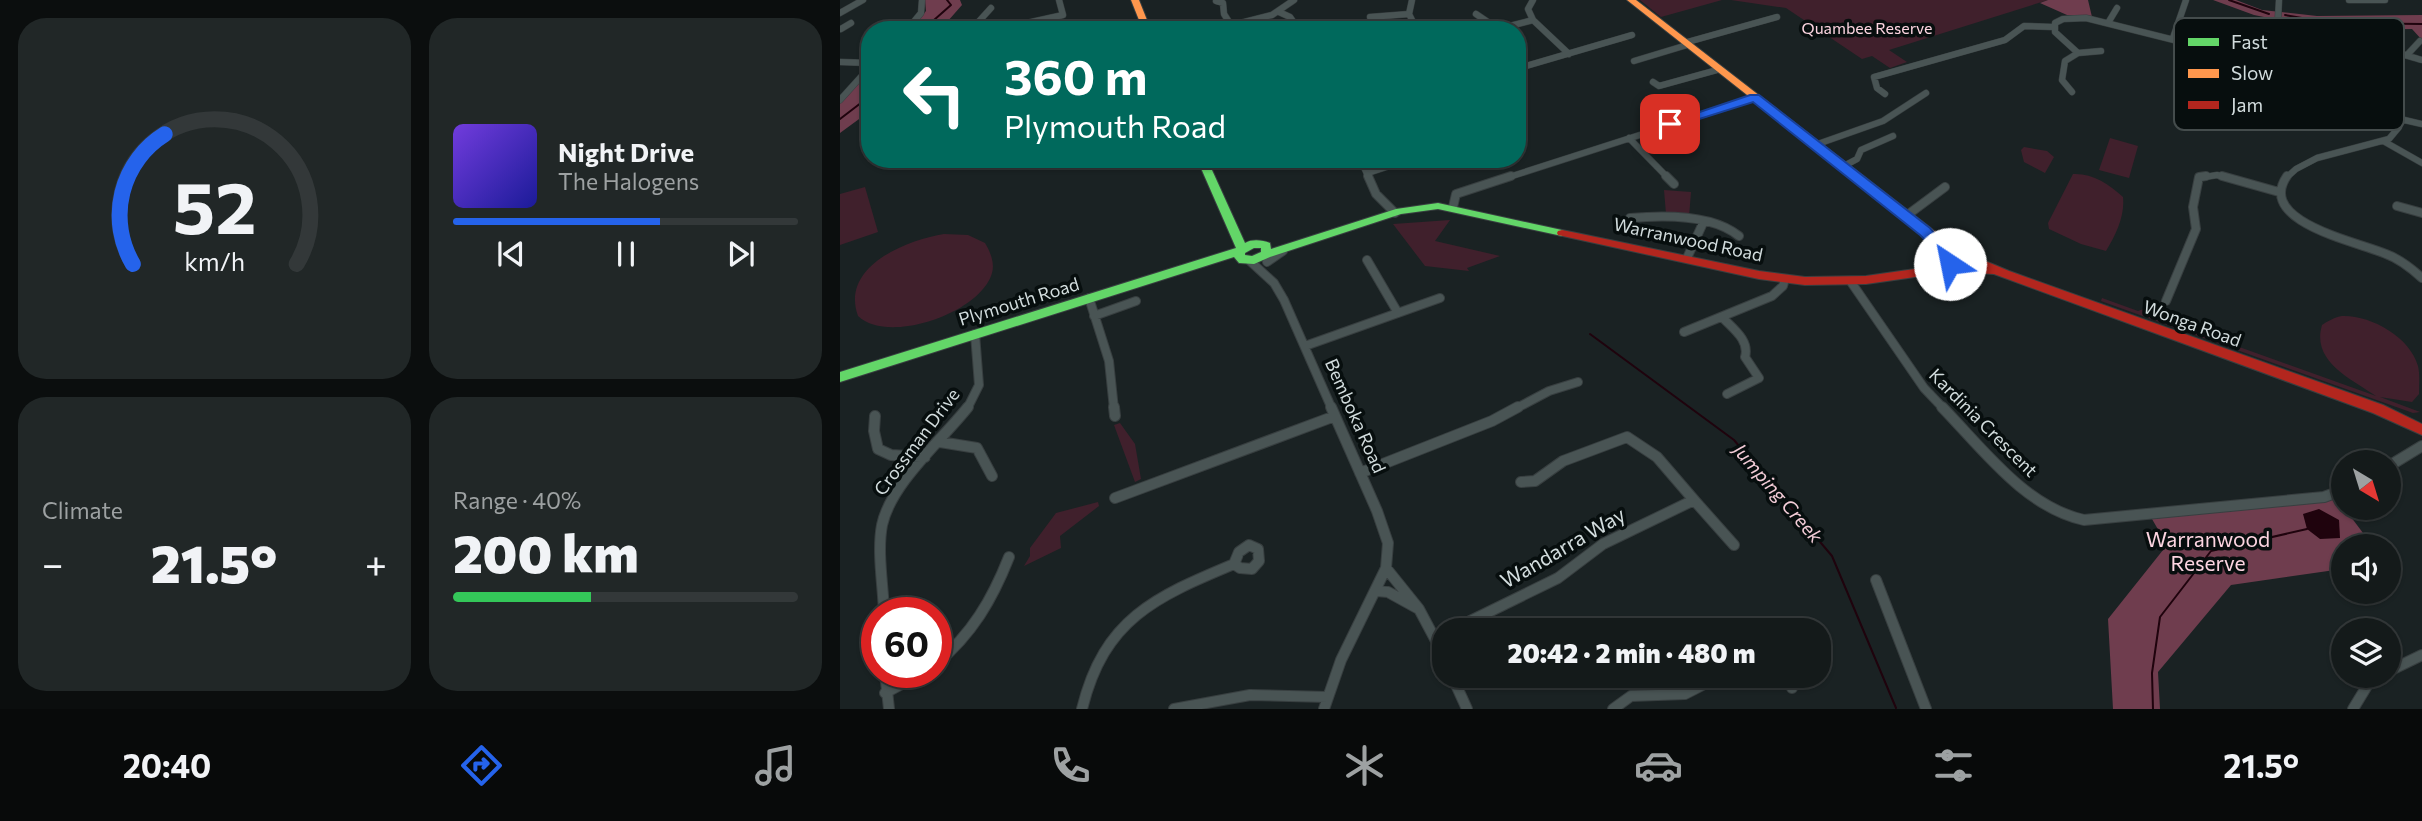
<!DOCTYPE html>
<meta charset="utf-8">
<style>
body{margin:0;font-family:Commissioner,sans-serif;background:#212727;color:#f1f3f6;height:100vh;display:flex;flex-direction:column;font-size:26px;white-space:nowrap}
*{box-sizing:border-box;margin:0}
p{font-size:23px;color:#9da1a2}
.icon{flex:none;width:38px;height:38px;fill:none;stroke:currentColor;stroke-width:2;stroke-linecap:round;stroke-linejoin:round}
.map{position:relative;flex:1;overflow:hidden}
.panel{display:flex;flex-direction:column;gap:18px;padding:18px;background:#0b0e0e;width:840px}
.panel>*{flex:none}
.hud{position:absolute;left:21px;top:21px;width:665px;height:147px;border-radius:28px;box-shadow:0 2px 5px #0004,0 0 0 2px #333839;background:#00695c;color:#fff;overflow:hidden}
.needle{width:46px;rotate:142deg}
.tools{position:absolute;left:1491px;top:450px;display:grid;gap:14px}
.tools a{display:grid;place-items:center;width:70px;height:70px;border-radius:50%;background:#141a1a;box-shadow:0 2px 5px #0004,0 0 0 2px #333839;font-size:35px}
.speed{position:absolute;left:21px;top:597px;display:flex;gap:14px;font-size:35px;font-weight:700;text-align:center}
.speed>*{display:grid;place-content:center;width:91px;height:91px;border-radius:50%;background:#141a1a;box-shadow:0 2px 5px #0004,0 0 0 2px #333839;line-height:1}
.speed .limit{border:10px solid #d22;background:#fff;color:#111}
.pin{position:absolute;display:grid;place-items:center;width:60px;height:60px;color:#fff;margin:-30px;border-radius:14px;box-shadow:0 4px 10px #0006}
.me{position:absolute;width:77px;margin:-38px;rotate:326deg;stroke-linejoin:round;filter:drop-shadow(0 0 5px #0008)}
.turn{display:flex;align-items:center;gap:24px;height:147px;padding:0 28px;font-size:32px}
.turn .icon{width:91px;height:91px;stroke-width:2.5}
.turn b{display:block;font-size:49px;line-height:60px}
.big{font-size:52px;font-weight:800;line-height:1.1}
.panel .tile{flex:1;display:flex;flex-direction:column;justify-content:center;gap:10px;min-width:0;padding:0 24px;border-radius:28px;background:#212727}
.panel .dial{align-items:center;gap:0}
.dial svg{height:182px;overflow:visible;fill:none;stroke:#333839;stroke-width:7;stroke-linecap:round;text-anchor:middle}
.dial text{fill:#f1f3f6;stroke:none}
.song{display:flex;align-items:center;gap:21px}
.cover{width:84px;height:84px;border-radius:10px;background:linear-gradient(135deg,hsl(260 70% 55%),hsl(240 70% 35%))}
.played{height:7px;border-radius:4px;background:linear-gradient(90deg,#2563eb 60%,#333839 60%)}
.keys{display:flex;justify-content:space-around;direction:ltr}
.heat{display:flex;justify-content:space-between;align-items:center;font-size:38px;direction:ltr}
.charge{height:10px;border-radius:5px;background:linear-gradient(90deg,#34c759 40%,#333839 0)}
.panel .tiles{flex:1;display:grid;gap:18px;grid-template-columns:repeat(2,1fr)}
.trip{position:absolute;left:592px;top:618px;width:399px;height:70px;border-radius:28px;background:#141a1a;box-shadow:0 2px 5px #0004,0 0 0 2px #333839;font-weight:800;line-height:70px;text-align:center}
.tab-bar{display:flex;height:112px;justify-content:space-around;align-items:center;background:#080a0a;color:#9da1a2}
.tab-bar .icon{width:49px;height:49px}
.tab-bar .current{color:#2563eb}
.tab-bar b{font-size:32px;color:#f1f3f6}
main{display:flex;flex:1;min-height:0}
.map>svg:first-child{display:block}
.green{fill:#40202c}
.forest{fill:#6f3d4e}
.water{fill:#1f030d}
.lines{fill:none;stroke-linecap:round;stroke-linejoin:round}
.stream{stroke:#1f030d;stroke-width:2}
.street-far2-casing{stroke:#383f40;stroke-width:7}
.street-far1-casing{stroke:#383f40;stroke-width:10}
.street-casing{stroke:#383f40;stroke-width:12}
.fast-casing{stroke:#383f40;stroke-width:2}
.slow-casing{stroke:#383f40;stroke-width:2}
.jam-casing{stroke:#383f40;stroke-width:2}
.street-far2{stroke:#495454;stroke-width:6}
.street-far1{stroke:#495454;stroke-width:8}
.street{stroke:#495454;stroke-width:10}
.fast{fill:#63d668;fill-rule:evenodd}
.slow{fill:#ff974d;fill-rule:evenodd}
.jam{fill:#b3261e;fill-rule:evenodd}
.route{fill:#2563eb;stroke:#184099;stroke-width:2}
.labels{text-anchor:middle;stroke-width:7;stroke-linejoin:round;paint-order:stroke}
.far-park-label{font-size:16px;fill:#fdd5e1;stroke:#070e0e}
.street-label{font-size:18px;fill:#d2dcdd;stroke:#070e0e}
.water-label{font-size:19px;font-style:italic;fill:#f4cdd8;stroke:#070e0e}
.near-park-label{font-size:21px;fill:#fdd5e1;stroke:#070e0e}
.near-street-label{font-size:21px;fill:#d2dcdd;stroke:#070e0e}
.key{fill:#070e0e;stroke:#444c4c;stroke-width:2}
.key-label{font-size:19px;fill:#d2dcdd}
</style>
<main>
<section class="panel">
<div class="tiles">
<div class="tile dial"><svg viewBox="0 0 100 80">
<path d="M14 69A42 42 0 1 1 86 69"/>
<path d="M14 69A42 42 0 0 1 28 12" stroke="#2563eb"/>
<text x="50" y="56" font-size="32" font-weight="700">52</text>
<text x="50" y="72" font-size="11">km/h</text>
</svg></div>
<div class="tile">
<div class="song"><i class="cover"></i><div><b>Night Drive</b><p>The Halogens</p></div></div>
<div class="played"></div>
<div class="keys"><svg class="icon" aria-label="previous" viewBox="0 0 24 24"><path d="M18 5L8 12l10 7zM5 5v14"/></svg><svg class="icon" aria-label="pause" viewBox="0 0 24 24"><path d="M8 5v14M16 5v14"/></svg><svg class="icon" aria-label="next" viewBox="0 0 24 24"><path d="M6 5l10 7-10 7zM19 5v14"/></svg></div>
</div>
<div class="tile"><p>Climate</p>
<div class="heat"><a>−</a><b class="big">21.5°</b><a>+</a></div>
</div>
<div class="tile"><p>Range · 40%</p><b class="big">200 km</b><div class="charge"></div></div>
</div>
</section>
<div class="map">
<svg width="1582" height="709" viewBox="0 0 1582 709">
<rect width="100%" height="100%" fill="#1a2223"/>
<path class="green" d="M800,0H882L821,17Z
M891,0H1208L1049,50L1067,62L1050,68L1032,56L1022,59L946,8Z
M1270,138L1298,146L1289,178L1259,170Z
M1184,147L1207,151L1214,157L1205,173L1184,162L1181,150Z
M1233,174C1252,173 1269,184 1283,197C1285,216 1276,234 1266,251L1241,244L1209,229L1208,223Z
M25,187L38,232L0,245V194Z
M824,190L851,192L849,217L826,214Z
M610,220L595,241L660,256L627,268L629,271L585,266L553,224Z
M104,234L128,235L145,243C150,251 155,263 152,273C141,313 48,345 18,316C0,266 67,240 104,234Z
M1262,298L1298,311L1317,304L1321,307L1310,315L1536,396C1512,379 1471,362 1482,325C1488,321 1495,317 1502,316C1531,315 1570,337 1578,366C1580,374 1579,385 1579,394L1572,402L1540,397L1580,412L1573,413L1261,301Z
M280,423L295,444L301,479L295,482L274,425Z
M258,502L259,506L220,536L221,548L184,566L190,556V548L216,513Z"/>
<path class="forest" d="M85,0H120L122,5L100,30H70L86,11Z
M1208,0H1248L1252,17L1227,15L1200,3Z
M1373,0H1396L1422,10L1477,16L1582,15V40L1572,29L1503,30L1508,40L1467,33L1444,21L1414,15Z
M30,71V111L0,133V101Z
M1493,493L1532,545L1503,546V564L1495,570L1391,585L1318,672L1320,709H1273L1268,619L1327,545L1312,519L1428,506Z"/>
<path class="water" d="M1479,509L1499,520L1500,538L1480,539L1467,529L1463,514Z"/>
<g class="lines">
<path class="stream" d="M1389,0L1429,14
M1445,15L1491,23L1582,24
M89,30L94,26V20L111,5L107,0
M0,119L30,96
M750,334L894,440L992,556L1056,708
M1313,709L1312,673L1320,617L1371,551L1467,529"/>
<g class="street-far2-casing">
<path id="street-far2" d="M572,0L569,14L577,30
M693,0L688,9L693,20L729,54
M1439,0L1438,19C1465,41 1495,40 1528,46C1546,49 1564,55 1582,60
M1509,0H1545
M376,1L383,3L384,14L391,25
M439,12L450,17L459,30
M0,13L23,0
M636,14L658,29L693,20
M530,17L569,14
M1268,23L1277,8
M1,29L11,23
M67,30L81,13L82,0
M131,30L151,8
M155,30L223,15L219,0
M289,30L305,26
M373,30L432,15L454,0
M1333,38L1346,0
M844,43L937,17
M1238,53L1215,32V23L1223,19L1246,18L1406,58
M1567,55L1580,41
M794,61L847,45
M0,62L29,63
M1401,64L1406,58L1458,33
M686,66L792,35
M813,82L819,86L877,70
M1232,92L1222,80L1225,61L1238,53L1261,51
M1045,94L1037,88L1034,77L1165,40L1184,26L1213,27
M1480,94L1479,87L1505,78L1541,79
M0,100L28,69L30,63
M1560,119L1582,124
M789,138L828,178
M1545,142L1582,163
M975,145L1043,121L1086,93
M520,159L529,178
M1002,167L1017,159L1021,150L1053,136
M528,173L571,159
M666,178L915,98
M1359,178L1377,175L1388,178
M1446,178L1456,169L1477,158L1549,139L1559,127L1560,117L1555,98L1517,45"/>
</g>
<g class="street-far1-casing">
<path id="street-far1" d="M528,176L536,194L555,213
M826,176L834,184
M1382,176L1439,192
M1447,176C1415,222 1519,242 1546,254C1560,259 1571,268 1582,278
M1557,206L1582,213
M613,207L616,194L671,176
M1066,216L1105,187
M790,218C823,215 872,214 899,236
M847,258L863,223
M527,260L558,313
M410,261L434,283L444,300L492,409
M427,262L443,251
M1011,282L1084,388L1104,409
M249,298L269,361L274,409
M1326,301L1356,229L1353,207L1359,177L1366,176
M254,316L296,301
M882,317C892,328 910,340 905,357L919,378L887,394
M844,332L932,296L943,286L945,279
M465,346L600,298
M127,409L139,385L135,334
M675,409L709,391L738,382"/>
</g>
<g class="street-casing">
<path id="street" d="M274,407L275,416
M1102,407C1143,449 1185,507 1244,520L1484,497L1503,490
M35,416L34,431L38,449L51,455L85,457
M100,442L137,448L152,476
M1549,466L1582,446
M520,473L652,421L678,407
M275,498L495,416
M854,500L894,545
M409,545L418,549L419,561L412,569L400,568L394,564L399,552Z
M546,568L579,609L604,656
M1036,580L1086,709
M537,591L548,592L577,608
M44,612C43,584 37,552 42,525C51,483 102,440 128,407
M612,630L718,578L763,544L854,500L817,457L787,437L723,461L695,481L681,482
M96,664C132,634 152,600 169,557
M1549,671L1582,655
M45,672L49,709
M612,676L627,709
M947,676L952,688
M45,693L84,672
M242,709C264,619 315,597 394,564
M334,709L410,695L487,697
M484,709L501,660L546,568L548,543L537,511L491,407
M773,709L791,696L845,694L880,676
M1513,709L1530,681L1540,676"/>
</g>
<g class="fast-casing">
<path id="fast" d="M357,159H367L405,243C412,239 422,240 430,243L431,249L556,209L598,203L722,230L727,233L722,236L598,209L561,214L430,257L414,264L399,263L394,257L0,382V372L396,248ZM414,248H421V252L412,256L405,255V253Z"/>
</g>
<g class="slow-casing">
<path id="slow" d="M291,0H299L311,30H303Z
M787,0H796L1119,250L1120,253L1119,256H1111Z"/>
</g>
<g class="jam-casing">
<path id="jam" d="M722,230L919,271L965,277L1026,276L1110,264L1135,265L1109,257L1107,262H1099L1097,259L1101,250H1119L1169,271L1543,405L1582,424V435L1533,413L1154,274L1110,272L1026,284L965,285L919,279L718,235L717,233L718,231Z"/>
</g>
<use href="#street-far2" class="street-far2"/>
<use href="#street-far1" class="street-far1"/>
<use href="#street" class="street"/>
<use href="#fast" class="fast"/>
<use href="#slow" class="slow"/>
<use href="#jam" class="jam"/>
</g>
<path class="route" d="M910,95H919L1090,228L1112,253L1110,258L1117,264L1115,268H1104L1098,262V253L1080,235L913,102L834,127L824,124Z"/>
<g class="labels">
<g class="far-park-label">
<text x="1027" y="34">Quambee Reserve</text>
</g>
<g class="street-label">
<text transform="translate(848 240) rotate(12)" y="6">Warranwood Road</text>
<text transform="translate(179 302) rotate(-17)" y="6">Plymouth Road</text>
<text transform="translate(1352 324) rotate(20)" y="6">Wonga Road</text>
<text transform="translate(515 416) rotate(66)" y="6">Bemboka Road</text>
<text transform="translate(1143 423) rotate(45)" y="6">Kardinia Crescent</text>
<text transform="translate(77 442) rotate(-53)" y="6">Crossman Drive</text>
</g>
<g class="water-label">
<text transform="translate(938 493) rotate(49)" y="7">Jumping Creek</text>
</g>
<g class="near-park-label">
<text x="1368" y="547">Warranwood<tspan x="1368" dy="24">Reserve</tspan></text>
</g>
<g class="near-street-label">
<text transform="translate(723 548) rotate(-30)" y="7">Wandarra Way</text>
</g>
</g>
<rect x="1334" y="18" width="230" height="112" rx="10" class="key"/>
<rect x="1348" y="38" width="31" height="8" fill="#63d668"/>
<rect x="1348" y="69" width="31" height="9" fill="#ff974d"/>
<rect x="1348" y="101" width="31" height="8" fill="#b3261e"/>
<g class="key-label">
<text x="1391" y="49">Fast</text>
<text x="1391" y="80">Slow</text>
<text x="1391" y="112">Jam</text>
</g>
</svg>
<div class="tools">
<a><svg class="needle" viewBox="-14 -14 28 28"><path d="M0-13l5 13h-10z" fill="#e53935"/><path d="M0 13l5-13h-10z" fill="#9da1a2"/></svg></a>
<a><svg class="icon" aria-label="sound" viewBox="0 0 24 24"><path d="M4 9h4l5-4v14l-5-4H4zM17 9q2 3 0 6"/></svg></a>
<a><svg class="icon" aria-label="layers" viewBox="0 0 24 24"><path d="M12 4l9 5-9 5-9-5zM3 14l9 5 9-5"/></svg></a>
</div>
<div class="speed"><div class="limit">60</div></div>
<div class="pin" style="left:830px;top:124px;background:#d93025"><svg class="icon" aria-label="arrive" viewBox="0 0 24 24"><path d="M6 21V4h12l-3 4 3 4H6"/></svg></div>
<svg class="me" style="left:1110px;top:264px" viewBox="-20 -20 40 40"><circle r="19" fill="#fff"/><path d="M0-13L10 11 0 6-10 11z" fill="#2563eb"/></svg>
<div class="trip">20:42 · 2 min · 480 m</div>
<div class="hud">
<div class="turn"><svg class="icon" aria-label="left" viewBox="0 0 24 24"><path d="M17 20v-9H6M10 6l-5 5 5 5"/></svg><div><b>360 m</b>Plymouth Road</div></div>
</div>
</div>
</main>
<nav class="tab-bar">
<b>20:40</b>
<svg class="icon current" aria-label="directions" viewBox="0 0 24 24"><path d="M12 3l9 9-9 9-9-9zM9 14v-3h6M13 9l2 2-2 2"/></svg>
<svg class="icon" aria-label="music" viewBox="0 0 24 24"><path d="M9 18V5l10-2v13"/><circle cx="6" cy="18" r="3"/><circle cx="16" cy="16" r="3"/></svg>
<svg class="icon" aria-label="phone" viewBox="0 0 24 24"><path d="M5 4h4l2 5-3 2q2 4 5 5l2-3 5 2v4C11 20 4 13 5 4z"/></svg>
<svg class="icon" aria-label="climate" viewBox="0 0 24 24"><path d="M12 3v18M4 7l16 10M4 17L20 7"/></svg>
<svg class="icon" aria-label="car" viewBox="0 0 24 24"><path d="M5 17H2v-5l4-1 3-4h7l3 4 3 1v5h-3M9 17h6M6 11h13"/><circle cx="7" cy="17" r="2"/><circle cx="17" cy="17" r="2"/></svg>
<svg class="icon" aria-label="filters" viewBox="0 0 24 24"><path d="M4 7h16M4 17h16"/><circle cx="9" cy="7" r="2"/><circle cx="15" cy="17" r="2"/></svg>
<b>21.5°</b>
</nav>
